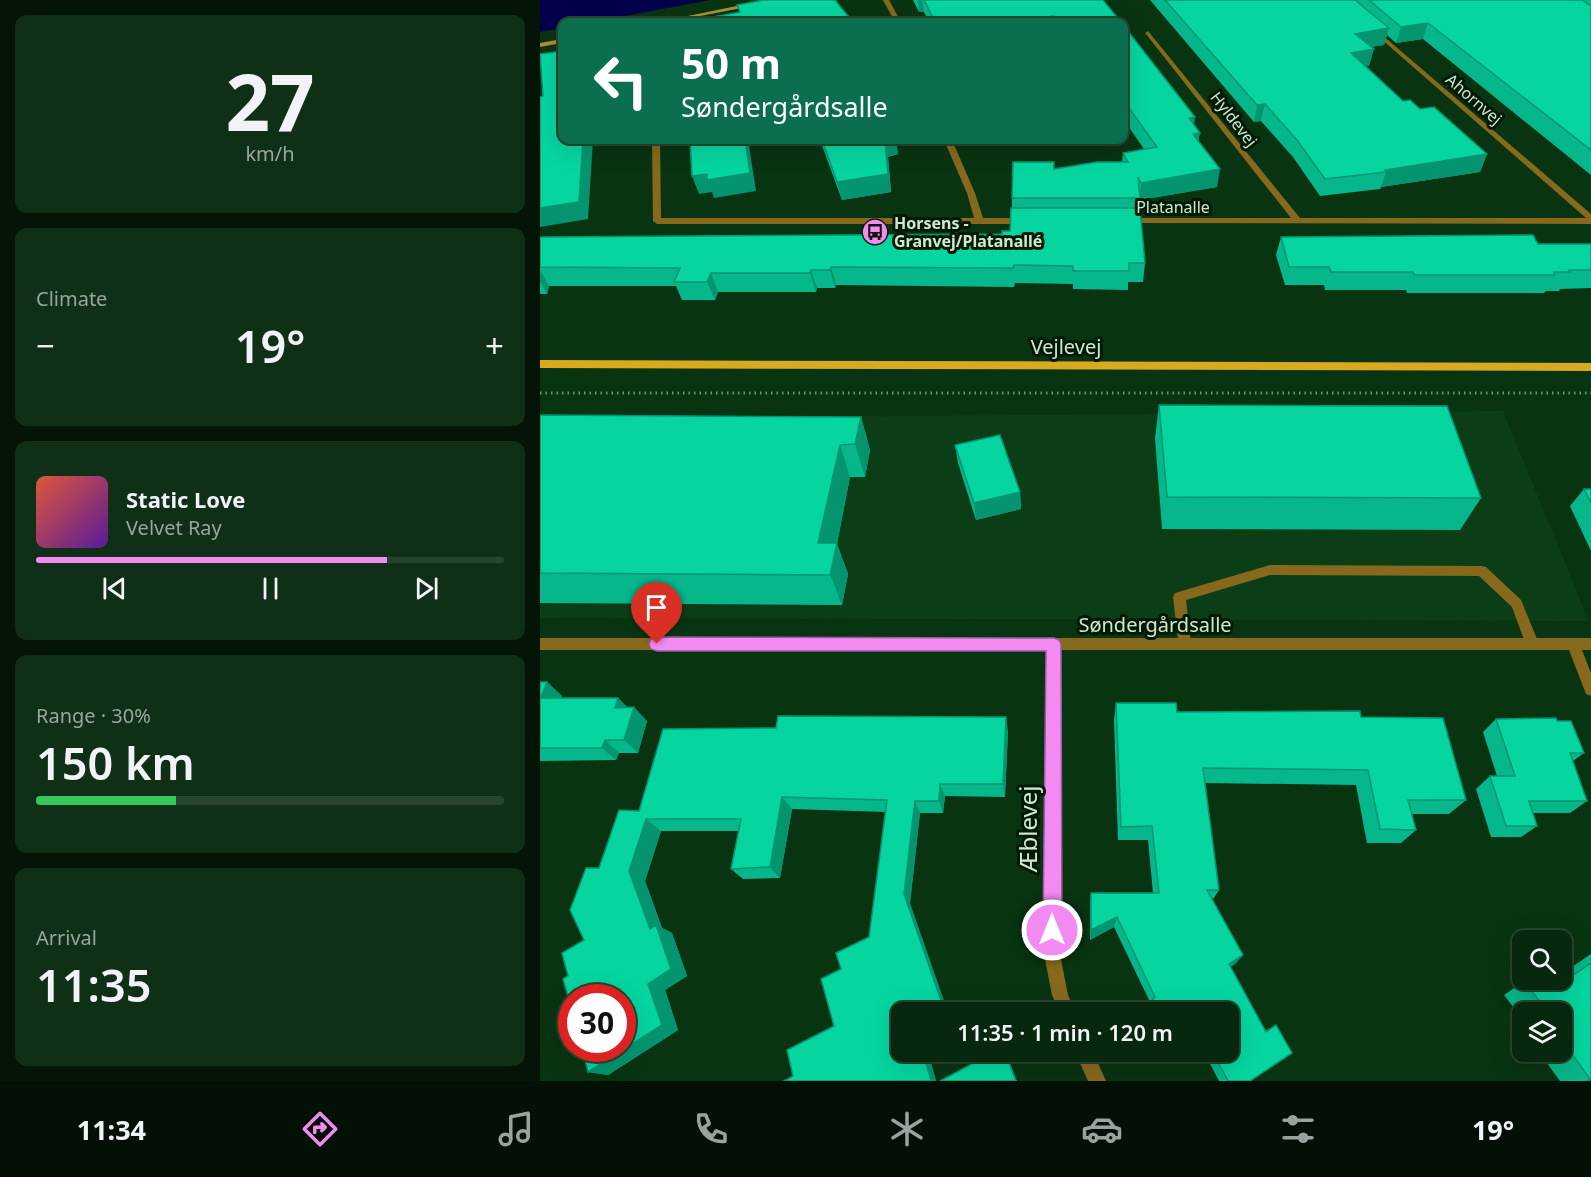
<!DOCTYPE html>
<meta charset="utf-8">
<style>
body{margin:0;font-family:"Noto Sans",sans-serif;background:#102f17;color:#f1f3f6;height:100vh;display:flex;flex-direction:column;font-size:22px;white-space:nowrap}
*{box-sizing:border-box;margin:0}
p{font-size:20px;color:#98a59e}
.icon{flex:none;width:33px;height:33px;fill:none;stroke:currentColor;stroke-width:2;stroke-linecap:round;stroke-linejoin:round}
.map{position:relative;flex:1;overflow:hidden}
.side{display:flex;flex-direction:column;gap:15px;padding:15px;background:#041508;width:540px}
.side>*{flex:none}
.guide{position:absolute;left:18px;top:18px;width:570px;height:126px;border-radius:12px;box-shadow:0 6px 24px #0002,0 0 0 2px #28442e;background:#0b6e4f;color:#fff;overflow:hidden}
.tools{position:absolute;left:972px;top:930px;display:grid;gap:12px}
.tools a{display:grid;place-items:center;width:60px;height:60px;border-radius:12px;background:#07270e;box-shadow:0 6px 24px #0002,0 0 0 2px #28442e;font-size:30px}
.speed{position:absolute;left:18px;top:984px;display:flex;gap:12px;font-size:30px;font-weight:700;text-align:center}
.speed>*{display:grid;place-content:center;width:78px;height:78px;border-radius:50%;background:#07270e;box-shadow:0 6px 24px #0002,0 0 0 2px #28442e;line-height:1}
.speed .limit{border:9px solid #d22;background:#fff;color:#111}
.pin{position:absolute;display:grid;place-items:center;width:51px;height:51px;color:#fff;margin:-62px -26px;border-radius:50% 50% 50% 0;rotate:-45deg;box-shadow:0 0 6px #0007}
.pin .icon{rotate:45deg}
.me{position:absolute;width:66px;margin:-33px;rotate:0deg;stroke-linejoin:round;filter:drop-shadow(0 0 4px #0008)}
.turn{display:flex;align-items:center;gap:21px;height:126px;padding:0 24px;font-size:27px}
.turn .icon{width:78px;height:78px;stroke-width:2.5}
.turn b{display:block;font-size:42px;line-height:51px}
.big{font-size:45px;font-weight:600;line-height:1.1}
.side .tile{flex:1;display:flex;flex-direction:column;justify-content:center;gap:9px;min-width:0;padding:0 21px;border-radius:12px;background:#102f17}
.side .dial{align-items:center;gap:0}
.dial b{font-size:78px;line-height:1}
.song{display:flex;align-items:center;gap:18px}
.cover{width:72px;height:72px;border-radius:9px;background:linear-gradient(135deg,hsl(10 70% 55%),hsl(270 70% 35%))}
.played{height:6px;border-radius:3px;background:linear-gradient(90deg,#f28af2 75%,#28442e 75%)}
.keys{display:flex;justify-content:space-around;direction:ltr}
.heat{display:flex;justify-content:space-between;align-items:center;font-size:33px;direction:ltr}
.charge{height:9px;border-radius:4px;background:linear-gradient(90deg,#34c759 30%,#28442e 0)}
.trip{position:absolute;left:351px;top:1002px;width:348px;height:60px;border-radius:12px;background:#07270e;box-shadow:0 6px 24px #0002,0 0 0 2px #28442e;font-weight:600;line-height:60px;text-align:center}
.dock{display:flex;height:96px;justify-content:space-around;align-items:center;background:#031006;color:#98a59e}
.dock .icon{width:42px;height:42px}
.dock .selected{color:#f28af2}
.dock b{font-size:27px;color:#f1f3f6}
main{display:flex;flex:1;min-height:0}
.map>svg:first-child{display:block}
.built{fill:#0b3d16}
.water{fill:#03014b}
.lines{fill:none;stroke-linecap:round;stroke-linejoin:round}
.path{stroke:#709375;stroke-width:3;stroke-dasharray:1.5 4;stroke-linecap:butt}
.lane{fill:#86691d;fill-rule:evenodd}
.street{fill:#86691d;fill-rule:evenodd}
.secondary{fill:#b38e2e;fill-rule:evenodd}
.primary{fill:#d9a91f;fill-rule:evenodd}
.wall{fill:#05b78a}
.shaded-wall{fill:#049570}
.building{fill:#06d5a0;stroke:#049570;stroke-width:1.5}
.route{fill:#f28af2;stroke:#9d5a9d;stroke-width:1.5}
.labels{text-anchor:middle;stroke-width:6;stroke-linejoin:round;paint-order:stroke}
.far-street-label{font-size:16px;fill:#cdeacf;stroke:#031906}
.far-poi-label{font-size:16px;font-weight:bold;fill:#cdeacf;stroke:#031906;text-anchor:start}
.street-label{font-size:20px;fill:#cdeacf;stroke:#031906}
.near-street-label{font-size:24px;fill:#cdeacf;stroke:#031906}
</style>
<main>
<section class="side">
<div class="tile dial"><b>27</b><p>km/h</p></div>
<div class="tile"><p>Climate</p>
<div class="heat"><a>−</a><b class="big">19°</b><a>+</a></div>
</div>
<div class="tile">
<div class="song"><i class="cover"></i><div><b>Static Love</b><p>Velvet Ray</p></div></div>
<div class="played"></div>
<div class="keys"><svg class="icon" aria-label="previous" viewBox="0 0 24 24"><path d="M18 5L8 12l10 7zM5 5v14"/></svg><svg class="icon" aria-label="pause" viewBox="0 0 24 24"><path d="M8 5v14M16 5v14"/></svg><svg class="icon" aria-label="next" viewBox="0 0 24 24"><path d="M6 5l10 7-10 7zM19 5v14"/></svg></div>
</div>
<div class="tile"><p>Range · 30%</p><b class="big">150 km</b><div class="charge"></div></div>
<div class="tile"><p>Arrival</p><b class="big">11:35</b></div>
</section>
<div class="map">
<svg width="1051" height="1081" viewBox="0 0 1051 1081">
<rect width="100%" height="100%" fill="#093412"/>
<path class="built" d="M963,411L1049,621L0,618V419Z"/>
<path class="water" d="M0,0H170L52,22H22V28L0,32Z"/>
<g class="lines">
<path class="path" d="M0,393H1051"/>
<path class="lane" d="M730,565L942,566L946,567L981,600L999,644L997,648L992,650L987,648L972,607L939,576L730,575L646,600L651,644L649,648L644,650L639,648L633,597L635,593Z"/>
<path class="street" d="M343,0H349L361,22H355Z
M834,28L1051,214V224L583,223V219L586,218H751L606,34L605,33L608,31L760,218H1046L832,31L831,30Z
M112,140H120L121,218H434L427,193L404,140H412L435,193L443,218H485L489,221L485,224H117L113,221Z
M0,638H1051V650H1042L1051,673V696L1046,694L1029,650H521L520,954L528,995L535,1012H519L512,995L504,954L507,650H0Z
M535,1052H553L566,1081H548Z"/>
<path class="secondary" d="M226,0H232L233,2L129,22H118Z
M22,39V43L0,47V43Z"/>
<path class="primary" d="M0,360L1051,363V371L0,368Z"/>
</g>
<path class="wall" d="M373,0H563L581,22H389L384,12H379Z
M610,0H1051V175L883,39L856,43L847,35L844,45L831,47L829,66H826L863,101L880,109L947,154L940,172L841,187L840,189L780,196L753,157L721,121L714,122Z
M584,26L654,126L658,141L677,187L600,200L599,199V208L605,263L603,282H588V290L533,289V284L475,283L474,287L296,285L295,288H277L276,292H178L175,300H142L136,286H9L7,294H0V237L462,234L470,231L472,208V198L514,169L582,162L583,153L604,149L584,120Z
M280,140H356L358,154L348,157L351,192L302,200Z
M741,237L998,244H1051V288L1020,289L1019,291H1006L1004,293H867L866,290H785L784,285H745L736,255Z
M619,405L941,498L920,530L622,529L615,438Z
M0,415L321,417L330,450L325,477H310L297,544L308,574L302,605L0,603Z
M415,445L480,492L481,509L436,520L418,463Z
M1044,489H1051V551L1030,506Z
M0,682H7L22,696L21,698H78L88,708L107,721L98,753H79L76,760L0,761Z
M576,703L637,712L821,717L926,800L909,814H872L876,830L861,843H827L816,785L665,783L679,890L672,901L703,955L695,964L690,967L725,1031L736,1025L710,1081H679L664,1052H688V1012H610L607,1006L610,1002L574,927L550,940V904L551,893H613L608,840H578L574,720Z
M956,719L1017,721L1044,753L1033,761L1047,801L1030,813H992L997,826L981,837H951L936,789L950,776H957L943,732Z
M468,731L465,797L405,796L403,813H380L370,903L362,1012V1052H388L396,1081L253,1076L294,1026L301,969L329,937L346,812L252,809L240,878L203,879L191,869L199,831H121L105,881L122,928L132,933L147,976L125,990L138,1030L68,1075L48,1072L28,976L44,940L59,868L99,811Z
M1051,954V1081H1020L999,1052H1022V1012H982V1028L977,1020L981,1017L964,995L986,980H1022V962L1026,960L1029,969Z"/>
<path class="shaded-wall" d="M378,0H382L384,12H379Z
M514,16V22H467Z
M888,23L883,39L856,43L861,27Z
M849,28L844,45L811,50L815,34Z
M834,49L829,66L807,70L811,53Z
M725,104L721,121L714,122L717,105Z
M655,117L653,134L660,133L657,150L649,118Z
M43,140H53L48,219L0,227V208Z
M205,140H208L216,191L174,198L172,192L159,194L152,176Z
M345,140H356L358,154L348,157L351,192L302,200L297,182Z
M947,154L940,172L841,187L846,172L845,170Z
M680,169L677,187L600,200L601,183Z
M291,267L296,285L295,288L290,270Z
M0,270L9,286L7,294L0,282Z
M271,270L277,288L276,292L270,273Z
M171,273L178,292L175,300L167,282Z
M321,417L330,450L325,477L315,444Z
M300,445L310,477L297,544L308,574L302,605L278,543Z
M480,492L481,509L436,520L434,503Z
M7,682L22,696L16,712L1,698Z
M78,698L92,712L75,708Z
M94,707L107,721L98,753L84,740Z
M466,717L468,731L465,797L463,784Z
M65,740L79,753L76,760L62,748Z
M400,784L405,796L403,813L399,801Z
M242,797L252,809L240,878L230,867Z
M375,801L380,813L370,903L408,1012H404L364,894Z
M106,819L121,831L105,881L122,928L132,933L147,976L125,990L138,1030L68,1075L48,1072L108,984L110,929L89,871Z
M577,917L574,927L550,940L551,930Z
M703,955L695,964L681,972L689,964Z
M383,1052H388L396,1081H391Z
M465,1052H466L477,1081H476Z"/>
<path class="building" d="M224,0H295L313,22H146L200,12L197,5Z
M384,0H563L581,22H518L514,16L467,22H395Z
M625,0H815L849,28L815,34L834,49L811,53L863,101L870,100L880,109L894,107L947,154L845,170L846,172L785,179L757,140L725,104L717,105Z
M829,0H1042L1051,6V150L888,23L861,27Z
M584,26L655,117L649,118L660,133L653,134L680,169L601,183L598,177L600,198H472L473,162H514V169L557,162H588L583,153L617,147L584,101Z
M22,51V140H43L39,202L0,208V97L3,96L0,54Z
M150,140H205L210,173L167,180V174L152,176Z
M282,140H345L348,174L297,182Z
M471,208H600L605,263H589V271H533V266L474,265L473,268L291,267L290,270H271L270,273H171L167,282H134L140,268L0,267V237L462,234V231H470Z
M993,235L998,244H1051V270H1029L1030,272H1014L1015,275H874L873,272H791L789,267H749L741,237Z
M619,405L907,406L941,498L627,497Z
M0,415L321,417L315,444L300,445L278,543H297L290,575L0,573Z
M460,435L480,492L434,503L415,445Z
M1044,489H1051V503Z
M0,682H7L1,698H78L75,708L94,707L84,740H65L62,748H0Z
M576,703H636L637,712L820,711L821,717L903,718L926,800H868L876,830L840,829L828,770L663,768L679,890H667L703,955L689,964L726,1032L736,1025L752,1053L710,1081H688L673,1052H688V1012H618L612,1000L615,997L577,917L551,930V893H619L612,826L581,827Z
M238,716L466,717L463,784H400L399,801H375L364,894L405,1012H362V1052H383L391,1081H244L253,1076L247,1050L294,1026L281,979L301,969L296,953L329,937L347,800L242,797L230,867L191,869L201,819H106L89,871L110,929L116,925L131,969L108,984L122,1025L48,1072L42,1048H82V998H32V1010L23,979L28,976L22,953L44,940L30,910L46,868H59L79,810L99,811L123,729L236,728Z
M1016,718L1017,721H1031L1044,753H1030L1047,801H989L997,826H966L950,776H975L956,719Z
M1026,960L1032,976L1051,963V1081H1047L1050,1079L1022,1040V1012H1002L1006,1010L988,986L998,980H1022V964Z
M454,1052H465L476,1081H400Z"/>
<path class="route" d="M117,637L514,638L519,640L521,644L522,930L519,937L512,940L506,937L503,930L506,651H117L111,649L109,644L111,639Z"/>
<defs>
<g id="bus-disc" transform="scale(1.35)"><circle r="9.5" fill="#f28af2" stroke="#031906"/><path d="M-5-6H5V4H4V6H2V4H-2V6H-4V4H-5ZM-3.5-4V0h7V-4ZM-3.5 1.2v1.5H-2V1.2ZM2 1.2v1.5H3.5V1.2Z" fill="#111"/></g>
</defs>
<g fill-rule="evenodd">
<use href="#bus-disc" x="335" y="232"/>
</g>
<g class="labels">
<g class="far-street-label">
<text transform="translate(934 99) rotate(41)" y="6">Ahornvej</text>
<text transform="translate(694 119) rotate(52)" y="6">Hyldevej</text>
<text x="633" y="213">Platanalle</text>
</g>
<g class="far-poi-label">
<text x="354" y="229">Horsens -<tspan x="354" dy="18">Granvej/Platanallé</tspan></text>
</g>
<g class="street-label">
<text x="526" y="354">Vejlevej</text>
<text x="615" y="632">Søndergårdsalle</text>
</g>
<g class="near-street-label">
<text transform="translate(489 829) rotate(-90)" y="8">Æblevej</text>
</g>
</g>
</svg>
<div class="tools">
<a><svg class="icon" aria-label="search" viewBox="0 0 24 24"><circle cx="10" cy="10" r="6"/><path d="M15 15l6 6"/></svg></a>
<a><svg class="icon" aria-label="layers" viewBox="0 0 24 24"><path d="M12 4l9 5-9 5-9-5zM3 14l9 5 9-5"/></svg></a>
</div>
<div class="speed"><div class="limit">30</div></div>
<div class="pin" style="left:117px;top:644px;background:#d93025"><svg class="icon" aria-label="arrive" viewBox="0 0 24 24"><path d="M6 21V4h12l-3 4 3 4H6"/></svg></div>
<svg class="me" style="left:512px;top:930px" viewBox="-20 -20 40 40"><circle r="17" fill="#f28af2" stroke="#fff" stroke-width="3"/><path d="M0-11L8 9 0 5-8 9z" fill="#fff"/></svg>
<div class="trip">11:35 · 1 min · 120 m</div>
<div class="guide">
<div class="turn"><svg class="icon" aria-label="left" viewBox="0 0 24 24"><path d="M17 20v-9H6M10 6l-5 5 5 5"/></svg><div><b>50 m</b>Søndergårdsalle</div></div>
</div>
</div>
</main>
<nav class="dock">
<b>11:34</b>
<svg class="icon selected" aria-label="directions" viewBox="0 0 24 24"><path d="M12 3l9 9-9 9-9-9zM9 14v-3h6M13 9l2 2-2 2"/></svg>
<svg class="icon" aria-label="music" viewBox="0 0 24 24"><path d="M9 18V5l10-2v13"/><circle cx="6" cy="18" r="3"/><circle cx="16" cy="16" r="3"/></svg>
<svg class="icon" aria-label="phone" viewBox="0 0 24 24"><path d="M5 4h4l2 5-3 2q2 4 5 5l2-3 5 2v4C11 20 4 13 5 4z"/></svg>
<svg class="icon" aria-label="climate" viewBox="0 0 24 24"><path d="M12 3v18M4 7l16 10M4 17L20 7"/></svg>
<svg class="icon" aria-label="car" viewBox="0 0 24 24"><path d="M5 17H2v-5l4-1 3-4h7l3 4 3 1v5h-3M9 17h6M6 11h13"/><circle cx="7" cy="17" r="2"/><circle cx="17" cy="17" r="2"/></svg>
<svg class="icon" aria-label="filters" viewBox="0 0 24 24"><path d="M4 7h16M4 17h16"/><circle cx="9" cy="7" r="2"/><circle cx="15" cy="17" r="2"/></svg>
<b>19°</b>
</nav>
